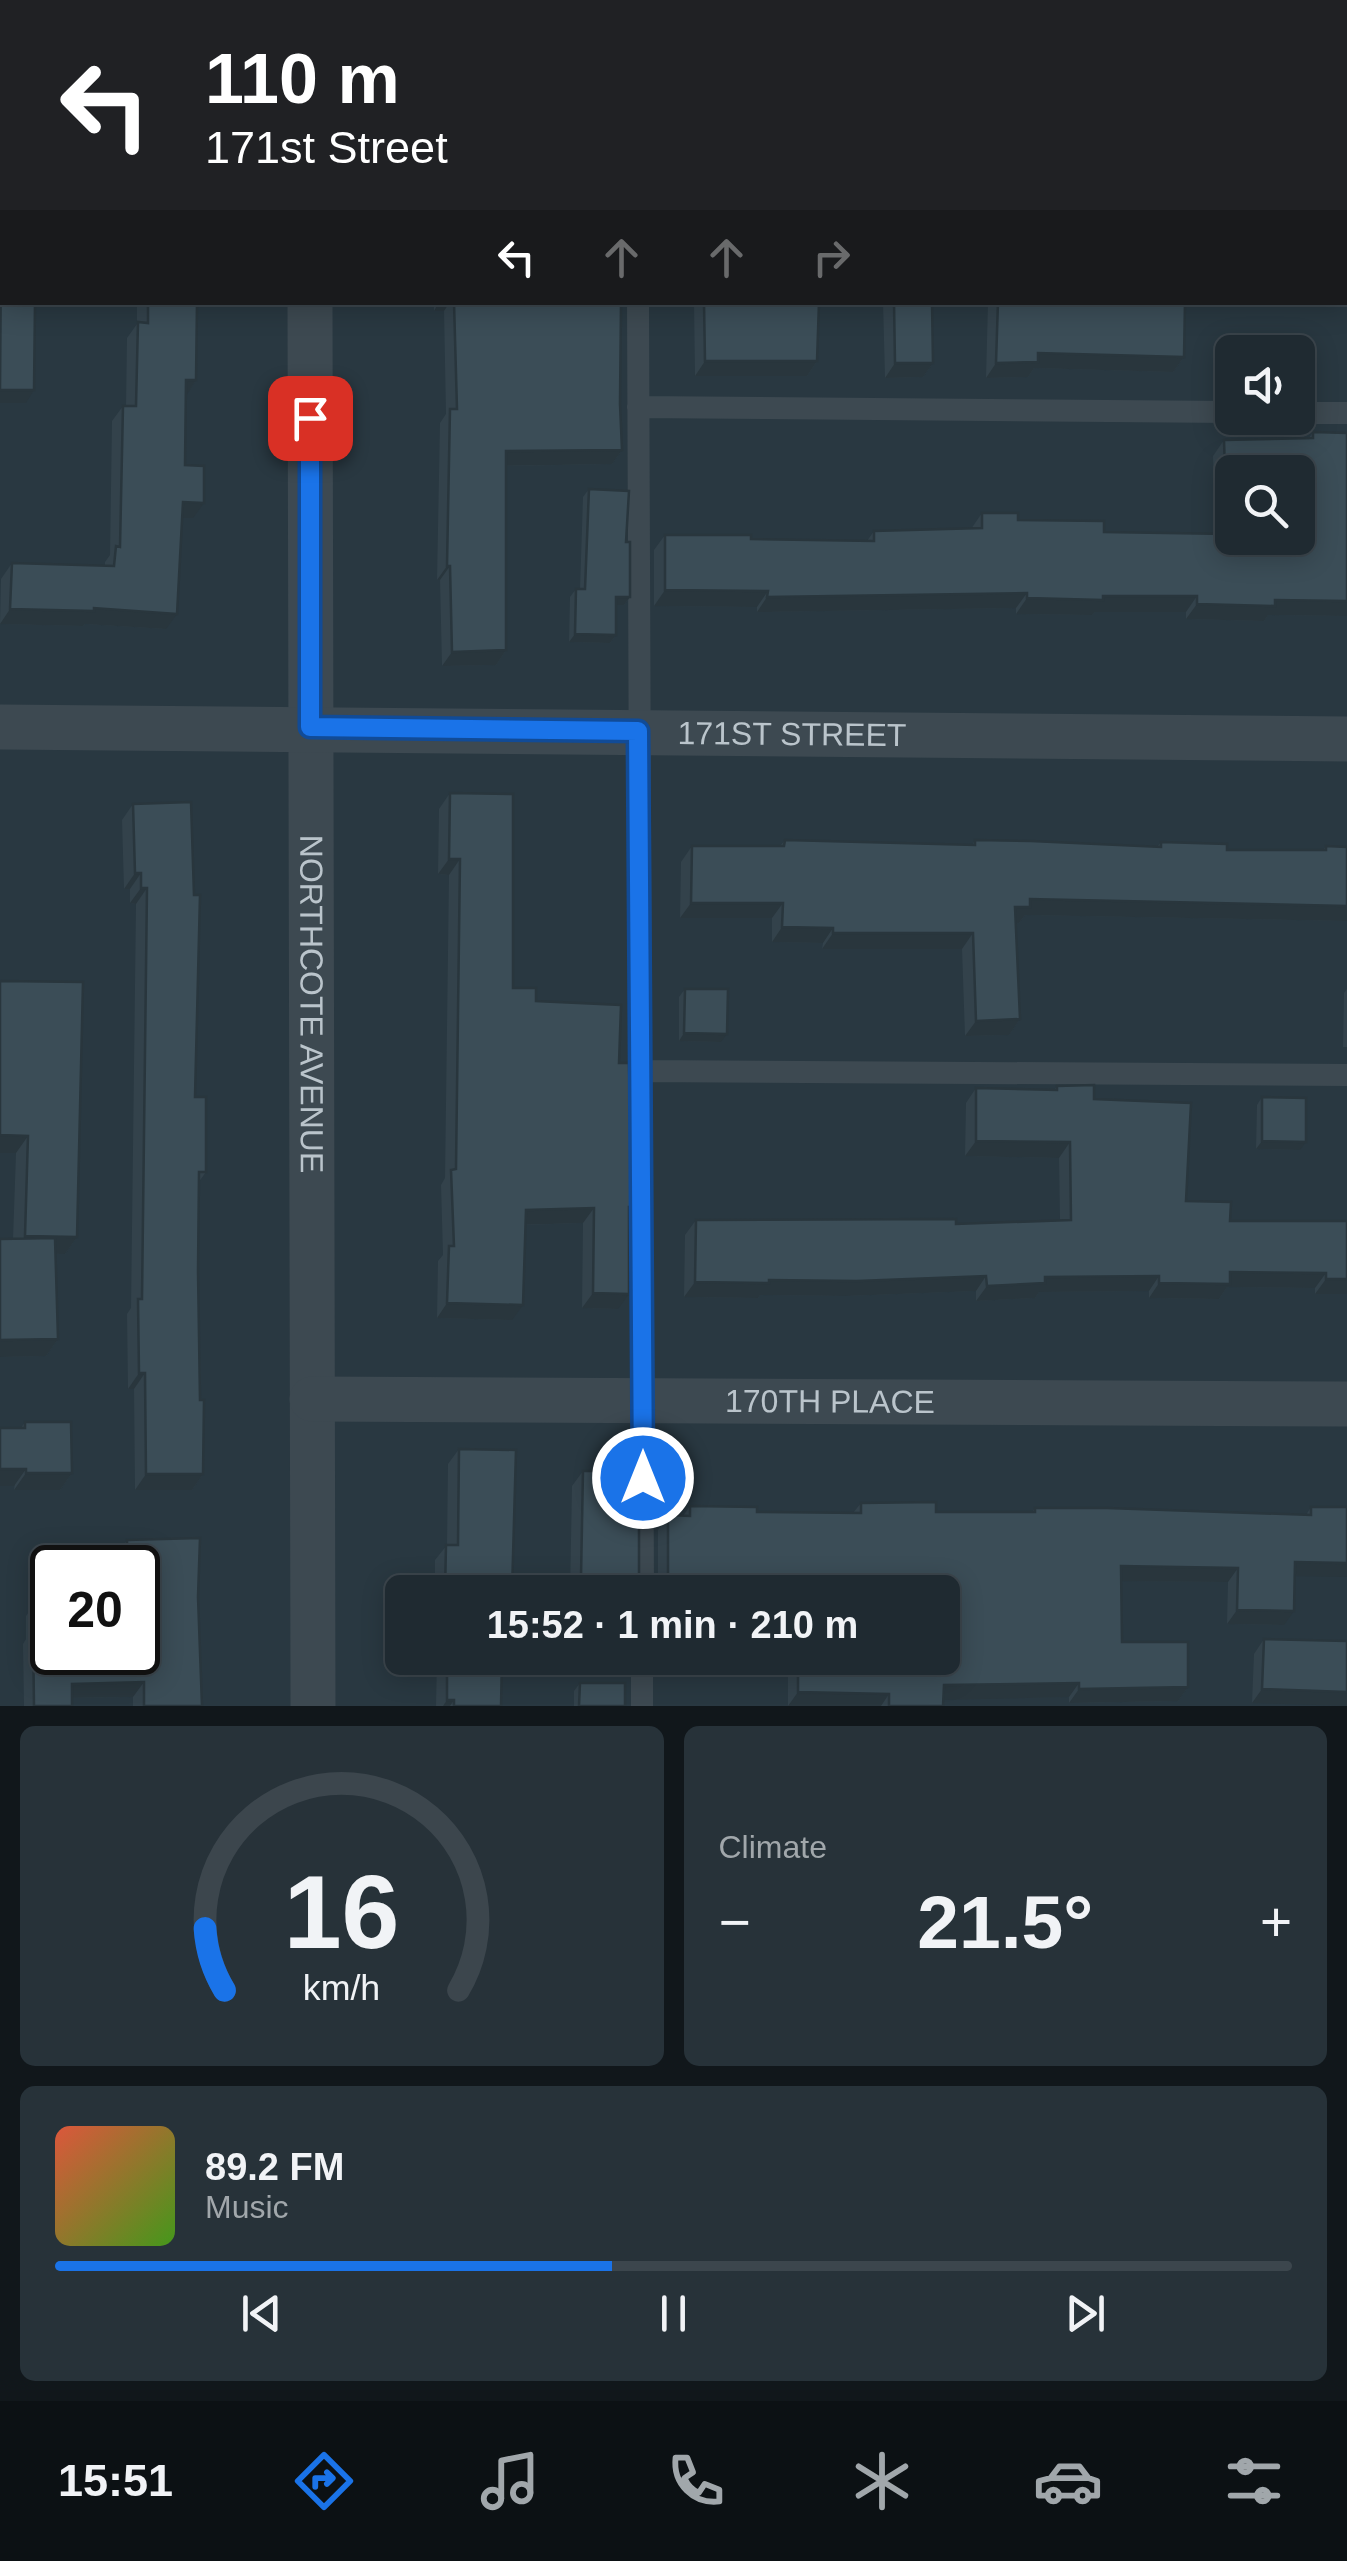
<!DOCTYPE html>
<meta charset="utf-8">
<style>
body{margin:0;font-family:Helvetica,sans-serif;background:#273239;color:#f1f3f6;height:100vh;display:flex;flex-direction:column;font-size:38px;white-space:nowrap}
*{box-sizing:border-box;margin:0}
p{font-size:32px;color:#a1a7ab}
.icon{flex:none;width:55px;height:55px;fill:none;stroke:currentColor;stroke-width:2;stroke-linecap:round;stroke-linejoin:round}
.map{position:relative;height:1706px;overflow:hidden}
.panel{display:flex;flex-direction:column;gap:20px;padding:20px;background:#11171b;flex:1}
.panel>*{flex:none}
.banner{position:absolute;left:0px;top:0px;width:1348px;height:305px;box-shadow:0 5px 25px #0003,0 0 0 2px #3c464d;background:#202124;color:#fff;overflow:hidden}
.controls{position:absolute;left:1215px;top:335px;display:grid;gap:20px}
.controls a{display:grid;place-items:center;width:100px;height:100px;border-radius:15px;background:#1f2a31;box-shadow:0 5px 25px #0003,0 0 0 2px #3c464d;font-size:50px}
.speed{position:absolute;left:30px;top:1545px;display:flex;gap:20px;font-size:50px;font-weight:700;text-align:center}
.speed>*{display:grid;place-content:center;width:130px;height:130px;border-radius:50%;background:#1f2a31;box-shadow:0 5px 25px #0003,0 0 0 2px #3c464d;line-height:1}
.speed .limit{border:5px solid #111;border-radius:15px;background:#fff;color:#111}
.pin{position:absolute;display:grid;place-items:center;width:85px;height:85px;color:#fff;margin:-42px;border-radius:20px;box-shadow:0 5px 15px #0006}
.me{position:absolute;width:110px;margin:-55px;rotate:0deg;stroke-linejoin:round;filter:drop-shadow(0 0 8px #0008)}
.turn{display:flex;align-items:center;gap:35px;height:210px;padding:0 40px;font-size:45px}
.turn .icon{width:130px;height:130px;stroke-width:2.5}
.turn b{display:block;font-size:70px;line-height:85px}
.lanes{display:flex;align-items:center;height:95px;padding:0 40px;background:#0003;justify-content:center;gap:50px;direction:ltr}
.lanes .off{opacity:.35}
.big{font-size:75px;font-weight:700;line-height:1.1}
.panel .widget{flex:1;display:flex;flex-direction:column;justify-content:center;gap:15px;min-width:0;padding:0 35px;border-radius:15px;background:#273239}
.panel .dial{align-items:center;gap:0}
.dial svg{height:260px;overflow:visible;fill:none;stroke:#3c464d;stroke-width:7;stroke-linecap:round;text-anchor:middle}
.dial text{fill:#f1f3f6;stroke:none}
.song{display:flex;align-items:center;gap:30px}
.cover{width:120px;height:120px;border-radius:15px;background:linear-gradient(135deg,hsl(10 70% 55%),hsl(100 70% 35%))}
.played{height:10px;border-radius:5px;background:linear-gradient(90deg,#1a73e8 45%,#3c464d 45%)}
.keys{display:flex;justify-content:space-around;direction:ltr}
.heat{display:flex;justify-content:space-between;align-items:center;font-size:55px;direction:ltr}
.panel .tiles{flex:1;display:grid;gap:20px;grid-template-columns:1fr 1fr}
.widget:last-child{grid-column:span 2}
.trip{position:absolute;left:385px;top:1575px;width:575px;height:100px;border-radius:15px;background:#1f2a31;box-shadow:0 5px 25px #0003,0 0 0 2px #3c464d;font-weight:700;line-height:100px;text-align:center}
.dock{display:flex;height:160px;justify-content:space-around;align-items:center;background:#0c1114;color:#a1a7ab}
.dock .icon{width:70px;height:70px}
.dock .selected{color:#1a73e8}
.dock b{font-size:45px;color:#f1f3f6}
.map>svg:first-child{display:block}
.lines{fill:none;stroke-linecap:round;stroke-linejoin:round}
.lane{stroke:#3d4951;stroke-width:22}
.street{stroke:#3d4951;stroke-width:45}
.wall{fill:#33424b}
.shaded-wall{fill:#29363d}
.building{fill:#3b4d57;stroke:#29363d;stroke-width:2.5;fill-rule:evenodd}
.route-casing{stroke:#114b97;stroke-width:25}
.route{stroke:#1a73e8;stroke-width:18}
.labels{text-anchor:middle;stroke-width:10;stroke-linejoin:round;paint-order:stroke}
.street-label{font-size:32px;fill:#bac4cb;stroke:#222e37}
</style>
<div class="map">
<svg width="1347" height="1706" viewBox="0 0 1347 1706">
<rect width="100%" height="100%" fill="#293841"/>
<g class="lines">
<path class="lane" d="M638,2V0
M1294,2V0
M638,302L643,1592
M638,407L1232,412
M1298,413H1347
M641,1071L1347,1075
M642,1706V1658"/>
<g class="street">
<path d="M310,0V2"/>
<path d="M964,0V2"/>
<path d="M1345,93H1347"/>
<path id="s1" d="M310,302L313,1706"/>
<path id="s2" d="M0,727L1347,739"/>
<path id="s3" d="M312,1399L1347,1404"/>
</g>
</g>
<path class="wall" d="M137,302H197L196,380L186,395L185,465L193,518H182L166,629L85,624L83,626L0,624L1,579L12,563L105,566V562L110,555L112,421L123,406H126L127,338L137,324Z
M434,302H621L620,404L622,450L612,464L506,466V650L496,665L442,666L440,580H437L440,423L446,414L444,311H434Z
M694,302H819L817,361L807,376H695Z
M883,302H932L933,363L923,377L885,378Z
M988,302H1298L1295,307L1185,304L1184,357L1173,372L1034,368L1028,377L986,378Z
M1313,432L1347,433V616L1268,615L1264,621L1186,619V612H1095L1092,615L1016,614V608L757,612V607L654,606V550L665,535L751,539L867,541L874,531L971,529L982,513L1018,520L1104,532L1215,534L1213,456L1224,440L1309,438Z
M589,489L626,542L630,597L624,605H616V635L610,643L569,642L570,597L576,589H580L583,497Z
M450,793L513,988L536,1001L619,1063L629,1211L618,1309L582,1308L583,1223L525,1225L512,1320L437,1318L438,1261L443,1255L441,1185L445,1178L449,875L438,874L439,809Z
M133,804L195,1097L206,1172L198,1183V1271L203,1474L192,1490H135L134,1389H128L127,1314L131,1308L136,904L130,903V889H124L122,820Z
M785,840L972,845L975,840L1157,847L1161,842L1227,850H1323L1326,846L1347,847V921L1025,915L1019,923H1016L1020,1019L1009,1035L965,1036L962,949H822L823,943L772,942V918H680L681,862L692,846H780Z
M0,981L77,1237L65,1254H56L58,1339L46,1356L0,1357V1239H13L16,1153Z
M685,989L721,1042L679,1041V997Z
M1347,989V1047H1343L1344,993Z
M1057,1086L1094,1099L1186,1201L1230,1221H1347V1294H1315V1288L1227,1287L1219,1299L1149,1298V1291L1039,1292L1035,1298L976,1301V1291L846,1296L760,1295L758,1298L684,1297L685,1235L696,1220L956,1224L1060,1220L1059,1158L965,1156L966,1103L976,1088L1054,1090Z
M1262,1097L1300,1150L1256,1149L1257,1105Z
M25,1422L72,1473L60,1490H14L21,1428Z
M459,1449L512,1592H435V1560L447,1545L448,1464Z
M583,1471L639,1577L628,1592H570L572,1486Z
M861,1503L936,1512H1032L1035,1508L1306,1515L1311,1507H1347L1295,1576L1284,1625L1227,1624L1228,1582L1121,1581L1122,1642L1188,1687L1178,1701L1069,1703V1697L944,1699L943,1706H788V1658H942V1592H658V1530L668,1515L683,1516L690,1506L757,1512L853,1513Z
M127,1540L198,1597L202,1706H133V1697L72,1698V1706H24L23,1644L26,1639V1616L36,1602L138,1652V1568H117V1555Z
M1264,1639L1347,1641L1252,1703L1254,1654Z
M437,1658H502L501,1706H436Z
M580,1683L625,1706H574V1691Z"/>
<path class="shaded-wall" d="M698,0H857L856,2Z
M1106,0H1164L1162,2H1104Z
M454,1H578L577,2H453Z
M439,302H450L444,311H434Z
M1177,302H1298L1295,307L1176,304Z
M1038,353L1184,357L1173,372L1034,368L1028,377L986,378L996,363Z
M705,361H817L807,376H695Z
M895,363H933L923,377L885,378Z
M186,380H196L186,396Z
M0,390H34L26,403H0Z
M622,450L612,464L496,466L506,451Z
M183,502L204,503L193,518H173Z
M447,566H450L440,580H437Z
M665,590L768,591L757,607L654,606Z
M1027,593L1016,608L757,612L767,597Z
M1103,596H1197L1186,612H1095L1092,615L1016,614L1027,598Z
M616,597H630L624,605H611Z
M1275,600L1347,601V616L1268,615L1264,621L1186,619L1197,604Z
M94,608L177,614L166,629L85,624L83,626L0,624L10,609Z
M575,634L616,635L610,643L569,642Z
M506,650L496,665L442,666L452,652Z
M449,859H460L449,875L438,874Z
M135,873H141L130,889H124Z
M141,888H147L136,904L130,903Z
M1030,899L1347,906V921L1025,915L1019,923H1004L1015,907Z
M691,903H783L772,918H680Z
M782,927L833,928L823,943L772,942Z
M833,933H973L962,949H822Z
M1020,1019L1009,1035L965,1036L976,1021Z
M684,1033L727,1034L721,1042L679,1041Z
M0,1135L28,1136L16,1153H0Z
M976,1141L1070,1142L1059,1158L965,1156Z
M1262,1141L1306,1142L1300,1150L1256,1149Z
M594,1208L583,1223L515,1225L526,1210Z
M25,1236L77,1237L65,1254L12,1253Z
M1230,1272L1326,1273L1315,1288L1227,1287L1219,1299L1149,1298L1159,1283Z
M986,1276L976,1291L846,1296L760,1295L758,1298L684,1297L695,1282Z
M1159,1276L1149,1291L1039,1292L1035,1298L976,1301L987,1286L1045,1277Z
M1326,1279H1347V1294H1315Z
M593,1293L629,1294L618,1309L582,1308Z
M447,1303L523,1305L512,1320L437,1318Z
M58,1339L46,1356L0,1357V1340Z
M139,1373H145L134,1389H128Z
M0,1469H26L14,1486H0Z
M26,1473H72L60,1490H14Z
M146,1474H203L192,1490H135Z
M1295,1562L1347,1563V1577L1285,1576Z
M1121,1566L1238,1568L1228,1582L1111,1581Z
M581,1577H639L628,1592H570Z
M668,1578H681L671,1592H658Z
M729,1578L798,1580L789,1592H719Z
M1237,1610L1294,1611L1284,1625L1227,1624Z
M144,1682L133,1697L61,1698L72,1684Z
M1079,1683L1069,1697L934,1700L944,1685Z
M1188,1687L1178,1701L1069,1703L1079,1689Z
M1262,1689L1347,1692V1706L1252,1703Z
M798,1692L889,1694L881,1706H788Z
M447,1700H454L450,1706H443Z"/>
<path class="building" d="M136,0H190V2H136Z
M454,0H578V1H454Z
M1345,199H1347V254H1345Z
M1,256H2V302H35L34,390H0Z
M148,302H197L196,380H186L185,465L204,466V503L183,502L177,614L94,608V611L10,609L12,563L114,566L116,546L120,547L123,406H136L138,322L148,323Z
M454,302H621L620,404L622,450L506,451V650L452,652L450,566H447L450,409H457Z
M704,302H819L817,361H705Z
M894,302H932L933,363H895Z
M998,302H1185L1184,357L1038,353V362L996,363Z
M1313,432L1347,433V601L1275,600V606L1197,604V596H1103V600L1027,598V593L767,597L768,591L665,590V535H751V539L874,541V531L982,528V513H1018V520L1104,521V532L1227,534L1224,440L1313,438ZM1232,472H1298V538H1232Z
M589,489L629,491L626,542H630V597H616V635L575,634L576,589H585Z
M450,793L513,794V988H536V1001L621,1005L619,1063H629L632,1207H629V1294L593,1293L594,1208L526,1210L523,1305L447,1303L449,1246H454L451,1170L456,1169L460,859H449Z
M191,802L194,895H200L195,1097H206V1172H199L198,1271L200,1400H204L203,1474H146L145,1373H139L138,1299H142L147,888H141V873H135L133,804Z
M785,840L975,845V840L1031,841L1161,847V842L1227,844V850H1326V846L1347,847V906L1030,899V907H1015L1020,1019L976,1021L973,933H833V928L782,927L783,903H691L692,846H784Z
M0,981L83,982L77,1237L25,1236L28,1136L0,1135Z
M685,989H728L727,1034L684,1033Z
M1094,1085V1099L1191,1103L1186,1201L1231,1202L1230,1221H1347V1279H1326V1273L1230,1272V1284L1159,1283V1276L1045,1277V1283L987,1286L986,1276L857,1281L769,1280V1283L695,1282L696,1220L956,1219V1224L1071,1220L1070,1142L976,1141V1088L1057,1090V1086Z
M1262,1097L1306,1098V1142L1262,1141Z
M55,1238L58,1339L0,1340V1239Z
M25,1422H71L72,1473H26V1469H0V1428H25Z
M459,1449L516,1450L512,1592H445L446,1545H458Z
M583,1471H629V1514H639V1577H581Z
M936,1502V1512H1035V1508H1107L1311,1515V1507H1347V1563L1295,1562L1294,1611L1237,1610L1238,1568L1121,1566L1122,1642H1188V1687L1079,1689V1683L944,1685L943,1706H889V1694L798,1692V1658H942V1592H798V1580L729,1578V1592H681V1578H668V1515L690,1516V1506L757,1507V1512L861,1513V1503Z
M200,1538L198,1597L202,1706H144V1682L72,1684V1706H34L33,1630H37L36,1602L52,1601V1652H138V1568H127V1540Z
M1264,1639L1347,1641V1692L1262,1689Z
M447,1658H502L501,1706H454V1700H447Z
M580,1683H625V1706H579Z"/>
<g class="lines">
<g class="route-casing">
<path id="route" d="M310,418V727L638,731L643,1478"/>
</g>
<use href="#route" class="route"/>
</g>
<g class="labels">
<g class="street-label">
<text dy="11" stroke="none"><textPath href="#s2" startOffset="792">171ST STREET</textPath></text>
<text dy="11" stroke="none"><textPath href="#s1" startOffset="702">NORTHCOTE AVENUE</textPath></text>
<text dy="11" stroke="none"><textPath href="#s3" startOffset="518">170TH PLACE</textPath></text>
</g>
</g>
</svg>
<div class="controls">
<a><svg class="icon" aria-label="sound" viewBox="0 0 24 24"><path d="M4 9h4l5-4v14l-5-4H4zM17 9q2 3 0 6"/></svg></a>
<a><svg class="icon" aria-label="search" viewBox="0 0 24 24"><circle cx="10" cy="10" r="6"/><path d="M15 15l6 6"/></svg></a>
</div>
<div class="speed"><div class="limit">20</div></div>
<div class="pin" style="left:310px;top:418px;background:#d93025"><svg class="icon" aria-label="arrive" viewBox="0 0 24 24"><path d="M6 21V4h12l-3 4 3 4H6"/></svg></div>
<svg class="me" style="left:643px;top:1478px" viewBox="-20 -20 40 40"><circle r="17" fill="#1a73e8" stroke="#fff" stroke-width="3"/><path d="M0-11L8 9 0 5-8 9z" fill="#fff"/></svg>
<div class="trip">15:52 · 1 min · 210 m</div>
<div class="banner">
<div class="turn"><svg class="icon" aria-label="left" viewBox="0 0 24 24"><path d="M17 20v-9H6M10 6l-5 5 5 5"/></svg><div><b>110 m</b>171st Street</div></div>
<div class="lanes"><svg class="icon" aria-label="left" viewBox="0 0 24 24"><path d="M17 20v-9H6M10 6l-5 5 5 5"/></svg><svg class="icon off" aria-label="ahead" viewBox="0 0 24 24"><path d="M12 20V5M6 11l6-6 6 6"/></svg><svg class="icon off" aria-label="ahead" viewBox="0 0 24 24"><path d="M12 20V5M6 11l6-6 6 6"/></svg><svg class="icon off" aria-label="right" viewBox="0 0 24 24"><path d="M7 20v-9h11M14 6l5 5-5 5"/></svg></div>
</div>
</div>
<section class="panel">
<div class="tiles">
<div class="widget dial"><svg viewBox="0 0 100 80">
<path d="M14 69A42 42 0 1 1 86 69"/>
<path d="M14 69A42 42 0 0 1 8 50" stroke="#1a73e8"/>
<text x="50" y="56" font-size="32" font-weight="700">16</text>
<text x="50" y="72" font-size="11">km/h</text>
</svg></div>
<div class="widget"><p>Climate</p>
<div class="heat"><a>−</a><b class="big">21.5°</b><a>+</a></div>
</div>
<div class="widget">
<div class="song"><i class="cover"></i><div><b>89.2 FM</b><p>Music</p></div></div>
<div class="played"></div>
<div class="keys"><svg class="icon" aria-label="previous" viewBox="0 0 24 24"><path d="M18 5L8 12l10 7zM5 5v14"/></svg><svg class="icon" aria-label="pause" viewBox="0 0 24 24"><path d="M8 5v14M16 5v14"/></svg><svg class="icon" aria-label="next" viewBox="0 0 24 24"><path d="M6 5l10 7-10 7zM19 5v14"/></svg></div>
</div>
</div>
</section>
<nav class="dock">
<b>15:51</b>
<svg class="icon selected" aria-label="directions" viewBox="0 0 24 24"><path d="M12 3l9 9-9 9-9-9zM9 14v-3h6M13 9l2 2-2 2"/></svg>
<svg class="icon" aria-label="music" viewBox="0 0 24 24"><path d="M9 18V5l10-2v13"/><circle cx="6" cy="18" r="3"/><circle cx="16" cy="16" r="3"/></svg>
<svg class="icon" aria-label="phone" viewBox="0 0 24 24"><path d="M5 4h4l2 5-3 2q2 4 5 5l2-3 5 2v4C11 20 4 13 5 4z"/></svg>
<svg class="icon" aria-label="climate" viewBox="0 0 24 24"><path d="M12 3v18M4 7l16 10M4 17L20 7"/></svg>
<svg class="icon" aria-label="car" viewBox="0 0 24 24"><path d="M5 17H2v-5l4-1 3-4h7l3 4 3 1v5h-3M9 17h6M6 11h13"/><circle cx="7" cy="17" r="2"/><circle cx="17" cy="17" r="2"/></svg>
<svg class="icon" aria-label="filters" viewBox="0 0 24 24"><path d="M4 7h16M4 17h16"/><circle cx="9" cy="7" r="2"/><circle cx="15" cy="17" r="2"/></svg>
</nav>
